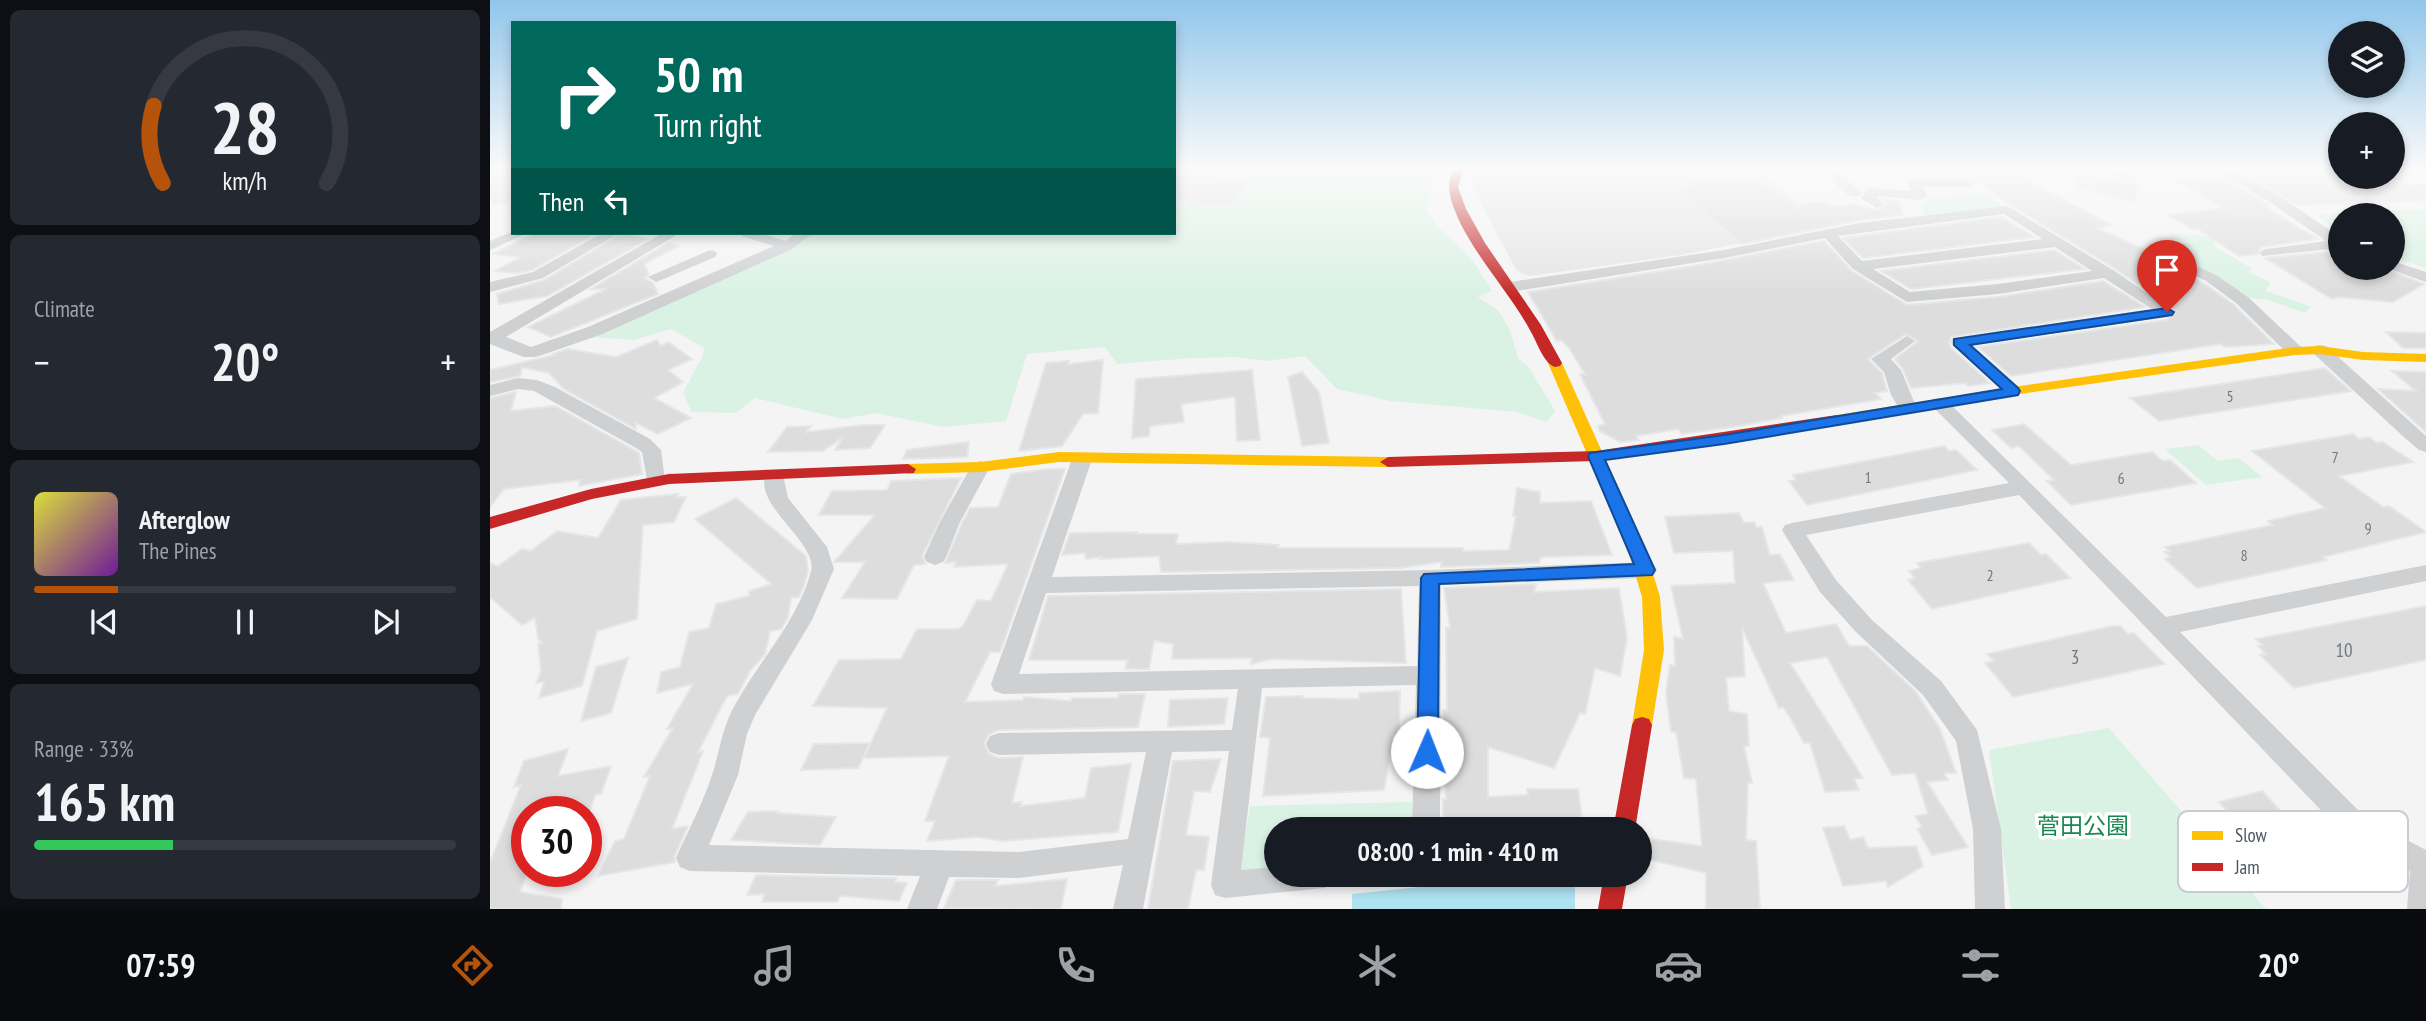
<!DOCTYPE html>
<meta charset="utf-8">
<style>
body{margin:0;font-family:"PT Sans Narrow","Noto Sans JP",sans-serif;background:#242831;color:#f1f3f6;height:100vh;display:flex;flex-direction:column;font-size:26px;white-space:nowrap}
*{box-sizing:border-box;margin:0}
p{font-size:23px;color:#9ea1a6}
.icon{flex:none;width:38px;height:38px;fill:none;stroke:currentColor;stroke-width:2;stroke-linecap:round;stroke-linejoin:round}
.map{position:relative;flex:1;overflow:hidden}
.sheet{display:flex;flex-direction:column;gap:10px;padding:10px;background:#0d0f14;width:490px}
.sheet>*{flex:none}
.top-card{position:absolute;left:21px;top:21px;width:665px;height:214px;border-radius:0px;box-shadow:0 4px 10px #0003;background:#00695c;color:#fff;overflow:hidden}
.controls{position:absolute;left:1838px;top:21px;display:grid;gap:14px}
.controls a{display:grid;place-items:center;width:77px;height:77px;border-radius:50%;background:#171b24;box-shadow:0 4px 10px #0003;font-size:35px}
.speed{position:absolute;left:21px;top:796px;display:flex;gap:14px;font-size:35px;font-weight:700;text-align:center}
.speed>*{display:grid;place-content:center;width:91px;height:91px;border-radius:50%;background:#171b24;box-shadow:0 4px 10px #0003;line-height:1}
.speed .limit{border:10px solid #d22;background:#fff;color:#111}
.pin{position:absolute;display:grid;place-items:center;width:60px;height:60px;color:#fff;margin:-72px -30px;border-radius:50% 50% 50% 0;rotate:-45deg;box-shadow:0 0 7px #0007}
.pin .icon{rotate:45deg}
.me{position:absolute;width:77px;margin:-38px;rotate:1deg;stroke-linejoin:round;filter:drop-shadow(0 0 5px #0008)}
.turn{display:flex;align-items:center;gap:24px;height:147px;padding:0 28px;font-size:32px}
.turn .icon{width:91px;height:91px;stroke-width:2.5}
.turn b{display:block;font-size:49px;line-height:60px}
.then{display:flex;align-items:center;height:66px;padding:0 28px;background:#0003;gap:14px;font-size:26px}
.big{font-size:52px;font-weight:700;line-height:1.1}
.sheet .widget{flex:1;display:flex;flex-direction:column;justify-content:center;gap:10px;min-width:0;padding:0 24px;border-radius:10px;background:#242831}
.sheet .dial{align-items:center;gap:0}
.dial svg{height:182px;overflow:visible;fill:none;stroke:#363941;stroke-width:7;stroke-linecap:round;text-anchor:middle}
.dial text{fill:#f1f3f6;stroke:none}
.song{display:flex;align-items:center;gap:21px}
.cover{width:84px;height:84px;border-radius:10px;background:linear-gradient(135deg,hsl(60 70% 55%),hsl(280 70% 35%))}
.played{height:7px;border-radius:4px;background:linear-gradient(90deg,#b45309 20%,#363941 20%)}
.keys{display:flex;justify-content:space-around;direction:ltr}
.heat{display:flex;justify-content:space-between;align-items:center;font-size:38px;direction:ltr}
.charge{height:10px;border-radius:5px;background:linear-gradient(90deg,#34c759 33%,#363941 0)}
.trip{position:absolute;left:774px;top:817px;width:388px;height:70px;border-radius:35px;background:#171b24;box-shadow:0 4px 10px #0003;font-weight:700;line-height:70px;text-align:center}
.tabs{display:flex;height:112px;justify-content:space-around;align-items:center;background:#090b0e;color:#9ea1a6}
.tabs .icon{width:49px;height:49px}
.tabs .on{color:#b45309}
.tabs b{font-size:32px;color:#f1f3f6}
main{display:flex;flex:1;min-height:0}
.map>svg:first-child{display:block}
.education{fill:#e6e5e6}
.green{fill:#d9f2e3}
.water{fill:#aee2f0}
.building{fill:#ddddde;stroke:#e5e6e7;stroke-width:2}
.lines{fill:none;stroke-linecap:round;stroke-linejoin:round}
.street{fill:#ced0d2;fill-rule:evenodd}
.slow{fill:#ffc107;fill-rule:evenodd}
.jam{fill:#c62828;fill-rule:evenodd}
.route{fill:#1a73e8;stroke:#114b97;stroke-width:2}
.labels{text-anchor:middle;stroke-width:7;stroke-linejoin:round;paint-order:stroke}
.number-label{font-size:16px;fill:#707881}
.near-number-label{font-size:19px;fill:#707881}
.near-park-label{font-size:23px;fill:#17864f;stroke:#fff}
.key{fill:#fff;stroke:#c9ccd0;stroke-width:2}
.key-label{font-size:19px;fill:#4a5661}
</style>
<main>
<section class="sheet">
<div class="widget dial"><svg viewBox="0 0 100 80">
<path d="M14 69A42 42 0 1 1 86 69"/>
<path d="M14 69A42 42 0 0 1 10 35" stroke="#b45309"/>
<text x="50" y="56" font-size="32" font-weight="700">28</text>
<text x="50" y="72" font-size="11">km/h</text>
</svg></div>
<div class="widget"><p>Climate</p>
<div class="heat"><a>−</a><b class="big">20°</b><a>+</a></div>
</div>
<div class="widget">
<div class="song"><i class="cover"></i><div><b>Afterglow</b><p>The Pines</p></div></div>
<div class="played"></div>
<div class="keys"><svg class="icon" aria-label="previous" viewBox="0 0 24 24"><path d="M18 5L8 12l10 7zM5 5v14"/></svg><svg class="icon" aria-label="pause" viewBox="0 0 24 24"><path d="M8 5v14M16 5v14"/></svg><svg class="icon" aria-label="next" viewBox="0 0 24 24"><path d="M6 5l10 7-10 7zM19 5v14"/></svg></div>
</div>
<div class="widget"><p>Range · 33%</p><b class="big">165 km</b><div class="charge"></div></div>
</section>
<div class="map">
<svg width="1936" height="909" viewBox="0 0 1936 909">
<rect width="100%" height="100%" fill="#f4f4f4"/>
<path class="education" d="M981,169H1273L1281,181L1334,221L1323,229L1190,255L1039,276L1027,271L983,189L985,183H981Z"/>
<path class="green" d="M684,169H955L944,176L937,211L948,227L983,261L1002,291L988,297L1009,311L1021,333L1028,359L1038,366L1065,411L1057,422L1027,412L901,401L847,389L815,356L777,361L745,357L702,358L627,364L615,347L537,354L516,421L453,427L386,413L353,419L265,398L246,413L202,412L193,393L213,355L214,348L181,329L144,340L101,337L306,243L322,233H684Z
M1487,193L1501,196L1515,207L1434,215L1432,204L1440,198Z
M1936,209V268L1902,257V215H1850V232L1826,215Z
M1679,233L1726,237L1724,246L1761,268L1759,272L1780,282L1776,291L1821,307L1814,313L1779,300L1761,298L1670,247L1702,242L1681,238Z
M1708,445L1728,461L1749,458L1772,477L1716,485L1675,449Z
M1619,728L1776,909H1521L1499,750Z
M922,802L924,829L786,830V870L749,873L760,806Z"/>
<path class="water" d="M1046,875H1085V909H862V894Z"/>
<path class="building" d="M11,169H23V201L4,205L0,195V172Z
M684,169H718L712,174L762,180L739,207L684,200Z
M1471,169H1535L1533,174L1550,187L1621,225L1606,228L1659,251L1662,257L1715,284L1744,305L1784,344L1735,347L1730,344L1521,376L1488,347L1677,320L1687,311L1624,268L1519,204Z
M1746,169H1837L1864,185L1936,183V200L1807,205Z
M1589,173L1647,184L1645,201L1586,188Z
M1232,175L1237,179L1265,175L1307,208L1319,203H1335L1344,207L1363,204L1388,210L1397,204L1393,199L1408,201L1413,215L1370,220L1252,244L1188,190L1195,189L1192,186L1202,185L1197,181Z
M1731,176L1780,206H1774L1794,218H1792L1828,239L1771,247L1768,254L1749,256L1708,229H1702L1678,215L1733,208L1687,181Z
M1511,217L1545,237L1373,258L1353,238Z
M45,233H107L42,270L26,273L6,271L30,257L4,254Z
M132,233L158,239L57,296L9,304L7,294L54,280Z
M1334,241L1362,271L1417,305L1508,297L1613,281L1655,307L1461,337L1459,343L1461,348L1500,383L1478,386L1475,383L1421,388L1413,369L1405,359L1428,341L1416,334L1378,359L1392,373L1397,391L1385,393L1391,399L1291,416L1292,418L1249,426L1192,434L1188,429L1146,436L1149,440L1130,442L1110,431L1108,426L1115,424L1090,374H1095L1079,348L1071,340L1067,341L1038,292L1203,266Z
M178,243L188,246L154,264L159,274L155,278L163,283L168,294L61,337L38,327L116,289H101Z
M1564,250L1595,269L1421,289L1391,271Z
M1848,251L1850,268H1894L1934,284L1903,302L1848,297L1842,299L1775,258Z
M1896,332L1936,333V348H1913Z
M167,340L171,346L178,342L202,359L178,370L193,382L164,398L201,418L168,434L146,423V429L74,389L59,373L32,367L30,376L0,382V370L65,355L63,354L78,349L126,357Z
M613,360L608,413L593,414L572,446L529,451L556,363L579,361L578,364Z
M1835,368L1861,391L1669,421L1640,398Z
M762,370L770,440L747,441L745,397L691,404L694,422L660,426L659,436L642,438L646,379Z
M1902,371L1936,372V432L1888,389L1926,391Z
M812,372L829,392L839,443L812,446L798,377Z
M26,392L21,411L65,406L149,453L152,474L89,486L90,480L14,489L0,507V398Z
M1534,424L1581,465L1662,452L1673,461L1680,460L1706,483L1581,505L1557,481L1564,480L1529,446L1521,448L1502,430Z
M374,425H395L380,448L345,450L353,437L333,451L278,452L297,427L321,426L316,432Z
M1863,434L1869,439L1879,437L1887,443L1893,442L1923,462L1849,476L1893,507L1899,506L1936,532L1833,557L1837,560L1707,588L1675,559L1680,557L1674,552L1680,551L1675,547L1783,525L1778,521L1835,508L1762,451Z
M479,442L477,457L413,459L417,450Z
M1454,446L1459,451L1466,450L1487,470L1317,505L1299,481L1306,480L1303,475Z
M557,469H575L510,652H500L475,702L533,700L534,697L581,701L582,698H628L629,694H655L648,727L509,730L499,734L494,743L499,754L509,758L533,757L522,803L532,802L531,806L595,798L601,768L641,764L628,832L513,841L487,837L437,841L445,821H435L459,756L374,758L397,708L323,706L349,660L411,659L427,629H468L473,626L487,600L501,601L518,564L464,567L466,562L455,563L472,523L480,508L508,507L521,474Z
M471,478L432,556L436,564L424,565L407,599L352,598L375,562H344L385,515H329L342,491L397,490L401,481Z
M1027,488L1050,492V503L1101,501L1122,555L1051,557L1049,563L951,567V562L910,568L671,572L669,556L610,559L611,557L596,559L595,553L572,555L580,533L647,532L646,534H688L686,544L737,542L789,545L788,548H973V551L1019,550L1026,517L1023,516Z
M188,494L186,497H196L184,522L153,525L147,619L107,631L92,686L49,698L54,682L46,683L51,671L48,644L52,643L48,639L45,618L32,625L0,597V563L8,566L32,549L41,551L67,531L108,538L131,500Z
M246,498L316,556L318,571L313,588L309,597L301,598L298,617L291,629L280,631L275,654L260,671L248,694L237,696L208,752L213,751L182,829L198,826L184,857L185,862L108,876L125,841L134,839L160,776L154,777L183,728L177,729L203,684L167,693L171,672L190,667L199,632L219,628L226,604L259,596V591L281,584L205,519Z
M1249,513L1254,523L1264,522L1266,527H1272L1280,555L1290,554L1304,580L1273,583L1296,633L1346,624L1359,646H1377L1426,692L1450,729L1466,773H1454L1458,780L1437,782L1478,847L1442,855L1427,829L1432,827L1425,816L1438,814L1425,773L1402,775L1337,657L1300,663L1373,778L1364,779L1369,790L1335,792L1320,743H1314L1300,717L1293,707L1289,708L1252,628L1255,676L1236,678L1239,711L1257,714L1259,746H1254L1262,783H1258L1256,840L1266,841L1270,909H1216V873L1153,858L1154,838L1212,846L1206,779L1194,778L1186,732H1181L1176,692L1180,665L1185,666L1184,637L1193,639L1181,586L1245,583L1243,551L1184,553L1175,517Z
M1539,543L1551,555L1556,554L1580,578L1442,609L1418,580L1425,578L1419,571L1431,568L1427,563Z
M1046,584L1044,592L1129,588L1137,638L1130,676L1105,668L1095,714L1090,713L1064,768L998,747V797L1038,795L1037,789H1088L1093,826H1042L1041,819H994L995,830H953V799H956L953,710H957L956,628H960L954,588Z
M911,589L916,663L782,659L761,664L762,658L682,659L683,644L664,641L659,669H635L638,660H539L558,596Z
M1936,606V660L1804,688L1770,655L1776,654L1768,646L1773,645L1766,639Z
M1623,626H1630L1638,634L1644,633L1675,664L1523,697L1495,663L1504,661L1497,654Z
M138,658L121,713L91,721L106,667Z
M910,691L909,735H904L894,790L773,796L780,738L770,737L776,697L813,696L812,698L869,699V693Z
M738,698L734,724L678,727L680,700Z
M380,743L368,768L311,770L324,744Z
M78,749L68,776L121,766L111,794H106L99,812H37V873L30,892L72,899L71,909H0V863L31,785L24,787L34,761Z
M731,759L720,792L704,791L696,835L719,837L714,870H706L698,909H658L683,761Z
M1772,791L1835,859L1790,870L1729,802Z
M288,811L287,813L346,817L330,845L241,840L258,812Z
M1354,826L1360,840L1373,837L1378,848L1426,846L1433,866L1398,887L1396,881L1353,886L1333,828Z
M266,875L406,878L405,882L417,883L409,901L350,896L347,902H272L274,894L257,895Z
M577,879L571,909L454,908L466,880H508L505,886Z"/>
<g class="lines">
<path class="street" d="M1340,169H1353L1356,179L1372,193L1370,196C1354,198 1344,183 1340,169Z
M1601,169H1624L1649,177L1642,181Z
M1724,169H1740L1791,197L1850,237V248L1772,256L1770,253L1772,250L1777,249L1836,241L1781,203Z
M1424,179H1479L1486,183L1479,187H1433L1437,196L1430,200L1386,196L1394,204L1387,208L1371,198L1376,189L1381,188L1421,191L1417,183Z
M1517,206L1623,270L1685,312L1677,317L1482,345L1529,387L1532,391L1523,396L1517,395L1463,346L1461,342L1463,338L1662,309L1614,278L1508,294L1417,302L1363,269L1335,238L1234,258L1020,292L1012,287L1020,282L1234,250L1370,223ZM1514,214L1553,239L1372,261L1348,236ZM1565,247L1602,271L1508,284L1420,292L1383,269Z
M23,231L37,233L0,250V241Z
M112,233H129L53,278L0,292V282L43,272Z
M173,233H190L16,337L41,347L98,327L284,246L252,236L250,233H271L295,241L307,233H323L302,249L110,335L46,357H34L0,344V332Z
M1668,248L1726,275L1758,297L1811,347L1813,351L1811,355H1799L1746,303L1716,281L1663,255L1661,252Z
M220,250L225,251L227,254L225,257L171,280L166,282L158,277Z
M1902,261L1936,272V282L1897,268H1902Z
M1417,336L1425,341L1401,359L1411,370L1427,409L1418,414L1412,413L1401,395L1394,372L1381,359Z
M1830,345L1836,346L1936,436V452L1929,450L1916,439L1824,354L1822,350L1824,346Z
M28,378L47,380L65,387L160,439L171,450L175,480L172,485H158L152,452L146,448L44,391L28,389L0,396V385Z
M1449,398L1455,399L1676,617L1936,565V581L1690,632L1868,810L1892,827L1936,850V909H1917L1920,871L1872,845L1848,828L1529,495L1316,535L1346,580L1382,620L1451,681L1487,730L1511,829L1515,909H1485L1483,829L1466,741L1433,695L1366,632L1330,592L1292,530L1295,525L1302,523L1519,483L1443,407L1440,403L1443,399Z
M592,453L599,455L602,459L562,577L940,570L1156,562L1164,565L1167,570L1164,575L1156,578L951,585L950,830H922L926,685L772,688L751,870L786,867V875H848L844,884L834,888L735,898L725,895L721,885L739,751L682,752L653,909H623L633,865L529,878L459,877L447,909H417L430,876L200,871L190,867L186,858C198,831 213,803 222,775C230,751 232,727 245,705C269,661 308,621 321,571C329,542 257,502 278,470H292L298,498L337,547L344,569L322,620L265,715L257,734L248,775L219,845L529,852L638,839L656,752L509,755L500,752L496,744L500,736L509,733L742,730L748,689L513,694L504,691L501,684L582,459L585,455ZM929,586L927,666L529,674L556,593Z
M490,461L497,463L500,467L470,522L456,557L453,562L445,565L437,562L434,557L450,522L483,463Z"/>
<path class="slow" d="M1830,346L1873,352L1936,354V362L1873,360L1830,354L1805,355L1523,395L1347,425L1339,420L1347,415L1523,387L1805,347Z
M1065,359L1072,363L1155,547L1170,597L1174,650L1162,725L1159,731L1152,733L1145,731L1142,725L1154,650L1152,597L1137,547L1058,363Z
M569,452L898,457L906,462L898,467L569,462L490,472L418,474L410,469L418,464L490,462Z"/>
<path class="jam" d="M963,169H973L968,187L976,209L995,243L1051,325L1072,363L1070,366L1065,367C1054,364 1047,342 1041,332C1018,289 980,252 963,206C958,191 958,184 963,169Z
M1347,415L1355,420L1352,423L1106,461L898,467L890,462L898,457L1106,451Z
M418,464L426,469L424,473L179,484L102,499L0,529V517L101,489L179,474Z
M1152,717L1159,719L1162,725L1145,830H1123L1142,725L1145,719Z
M1114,875H1138L1132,909H1108Z"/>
</g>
<linearGradient id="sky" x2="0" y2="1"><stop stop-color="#91c6eb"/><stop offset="0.57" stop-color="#fafafa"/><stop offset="1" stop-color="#fafafa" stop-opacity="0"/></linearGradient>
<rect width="1936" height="296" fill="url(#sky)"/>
<path class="route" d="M1677,308L1684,312L1682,315L1480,345L1528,388L1530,391L1528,395L1234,444L1115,460L1165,570L1162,575L949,584L948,752L945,759L937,761L930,759L927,752L931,578L934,574L1144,564L1098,456L1100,453L1234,435L1512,389L1464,345V339Z"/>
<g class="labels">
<g class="number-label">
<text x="1740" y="402">5</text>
<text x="1845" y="463">7</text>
<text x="1378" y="483">1</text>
<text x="1631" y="484">6</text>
<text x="1878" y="534">9</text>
<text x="1754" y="561">8</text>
<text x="1500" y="581">2</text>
</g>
<g class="near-number-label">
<text x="1854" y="657">10</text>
<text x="1585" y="664">3</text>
</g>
<g class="near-park-label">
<text x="1593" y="834">菅田公園</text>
</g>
</g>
<rect x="1688" y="811" width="230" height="81" rx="10" class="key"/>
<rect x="1702" y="831" width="31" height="9" fill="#ffc107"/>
<rect x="1702" y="863" width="31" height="8" fill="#c62828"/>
<g class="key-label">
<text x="1745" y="842">Slow</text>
<text x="1745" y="874">Jam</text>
</g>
</svg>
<div class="controls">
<a><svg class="icon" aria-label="layers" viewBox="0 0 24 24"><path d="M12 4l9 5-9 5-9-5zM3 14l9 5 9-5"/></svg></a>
<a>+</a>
<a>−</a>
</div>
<div class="speed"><div class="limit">30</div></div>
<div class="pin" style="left:1677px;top:312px;background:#d93025"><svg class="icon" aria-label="arrive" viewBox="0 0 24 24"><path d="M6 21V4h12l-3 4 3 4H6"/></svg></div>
<svg class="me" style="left:937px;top:752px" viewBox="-20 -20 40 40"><circle r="19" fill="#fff"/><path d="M0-13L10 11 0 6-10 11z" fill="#1a73e8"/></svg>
<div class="trip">08:00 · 1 min · 410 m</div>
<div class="top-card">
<div class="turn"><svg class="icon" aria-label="right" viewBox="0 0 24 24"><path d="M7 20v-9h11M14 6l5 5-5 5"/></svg><div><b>50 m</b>Turn right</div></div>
<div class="then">Then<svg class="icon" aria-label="left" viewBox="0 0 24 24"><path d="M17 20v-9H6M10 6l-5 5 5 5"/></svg></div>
</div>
</div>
</main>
<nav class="tabs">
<b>07:59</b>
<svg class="icon on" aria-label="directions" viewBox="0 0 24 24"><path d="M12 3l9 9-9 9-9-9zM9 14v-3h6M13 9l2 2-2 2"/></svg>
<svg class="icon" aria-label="music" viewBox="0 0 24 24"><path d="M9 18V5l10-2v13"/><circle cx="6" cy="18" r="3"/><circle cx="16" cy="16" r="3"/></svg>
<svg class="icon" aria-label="phone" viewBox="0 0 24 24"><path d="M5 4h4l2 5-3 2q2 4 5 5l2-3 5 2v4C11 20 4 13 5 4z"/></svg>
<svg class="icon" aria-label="climate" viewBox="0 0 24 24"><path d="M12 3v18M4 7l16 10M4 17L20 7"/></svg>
<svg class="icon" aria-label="car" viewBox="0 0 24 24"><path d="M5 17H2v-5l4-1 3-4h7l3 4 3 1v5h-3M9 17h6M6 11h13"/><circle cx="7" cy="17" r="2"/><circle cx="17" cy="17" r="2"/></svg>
<svg class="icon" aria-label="filters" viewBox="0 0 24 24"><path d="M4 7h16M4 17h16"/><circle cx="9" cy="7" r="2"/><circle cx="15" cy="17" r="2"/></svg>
<b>20°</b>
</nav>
